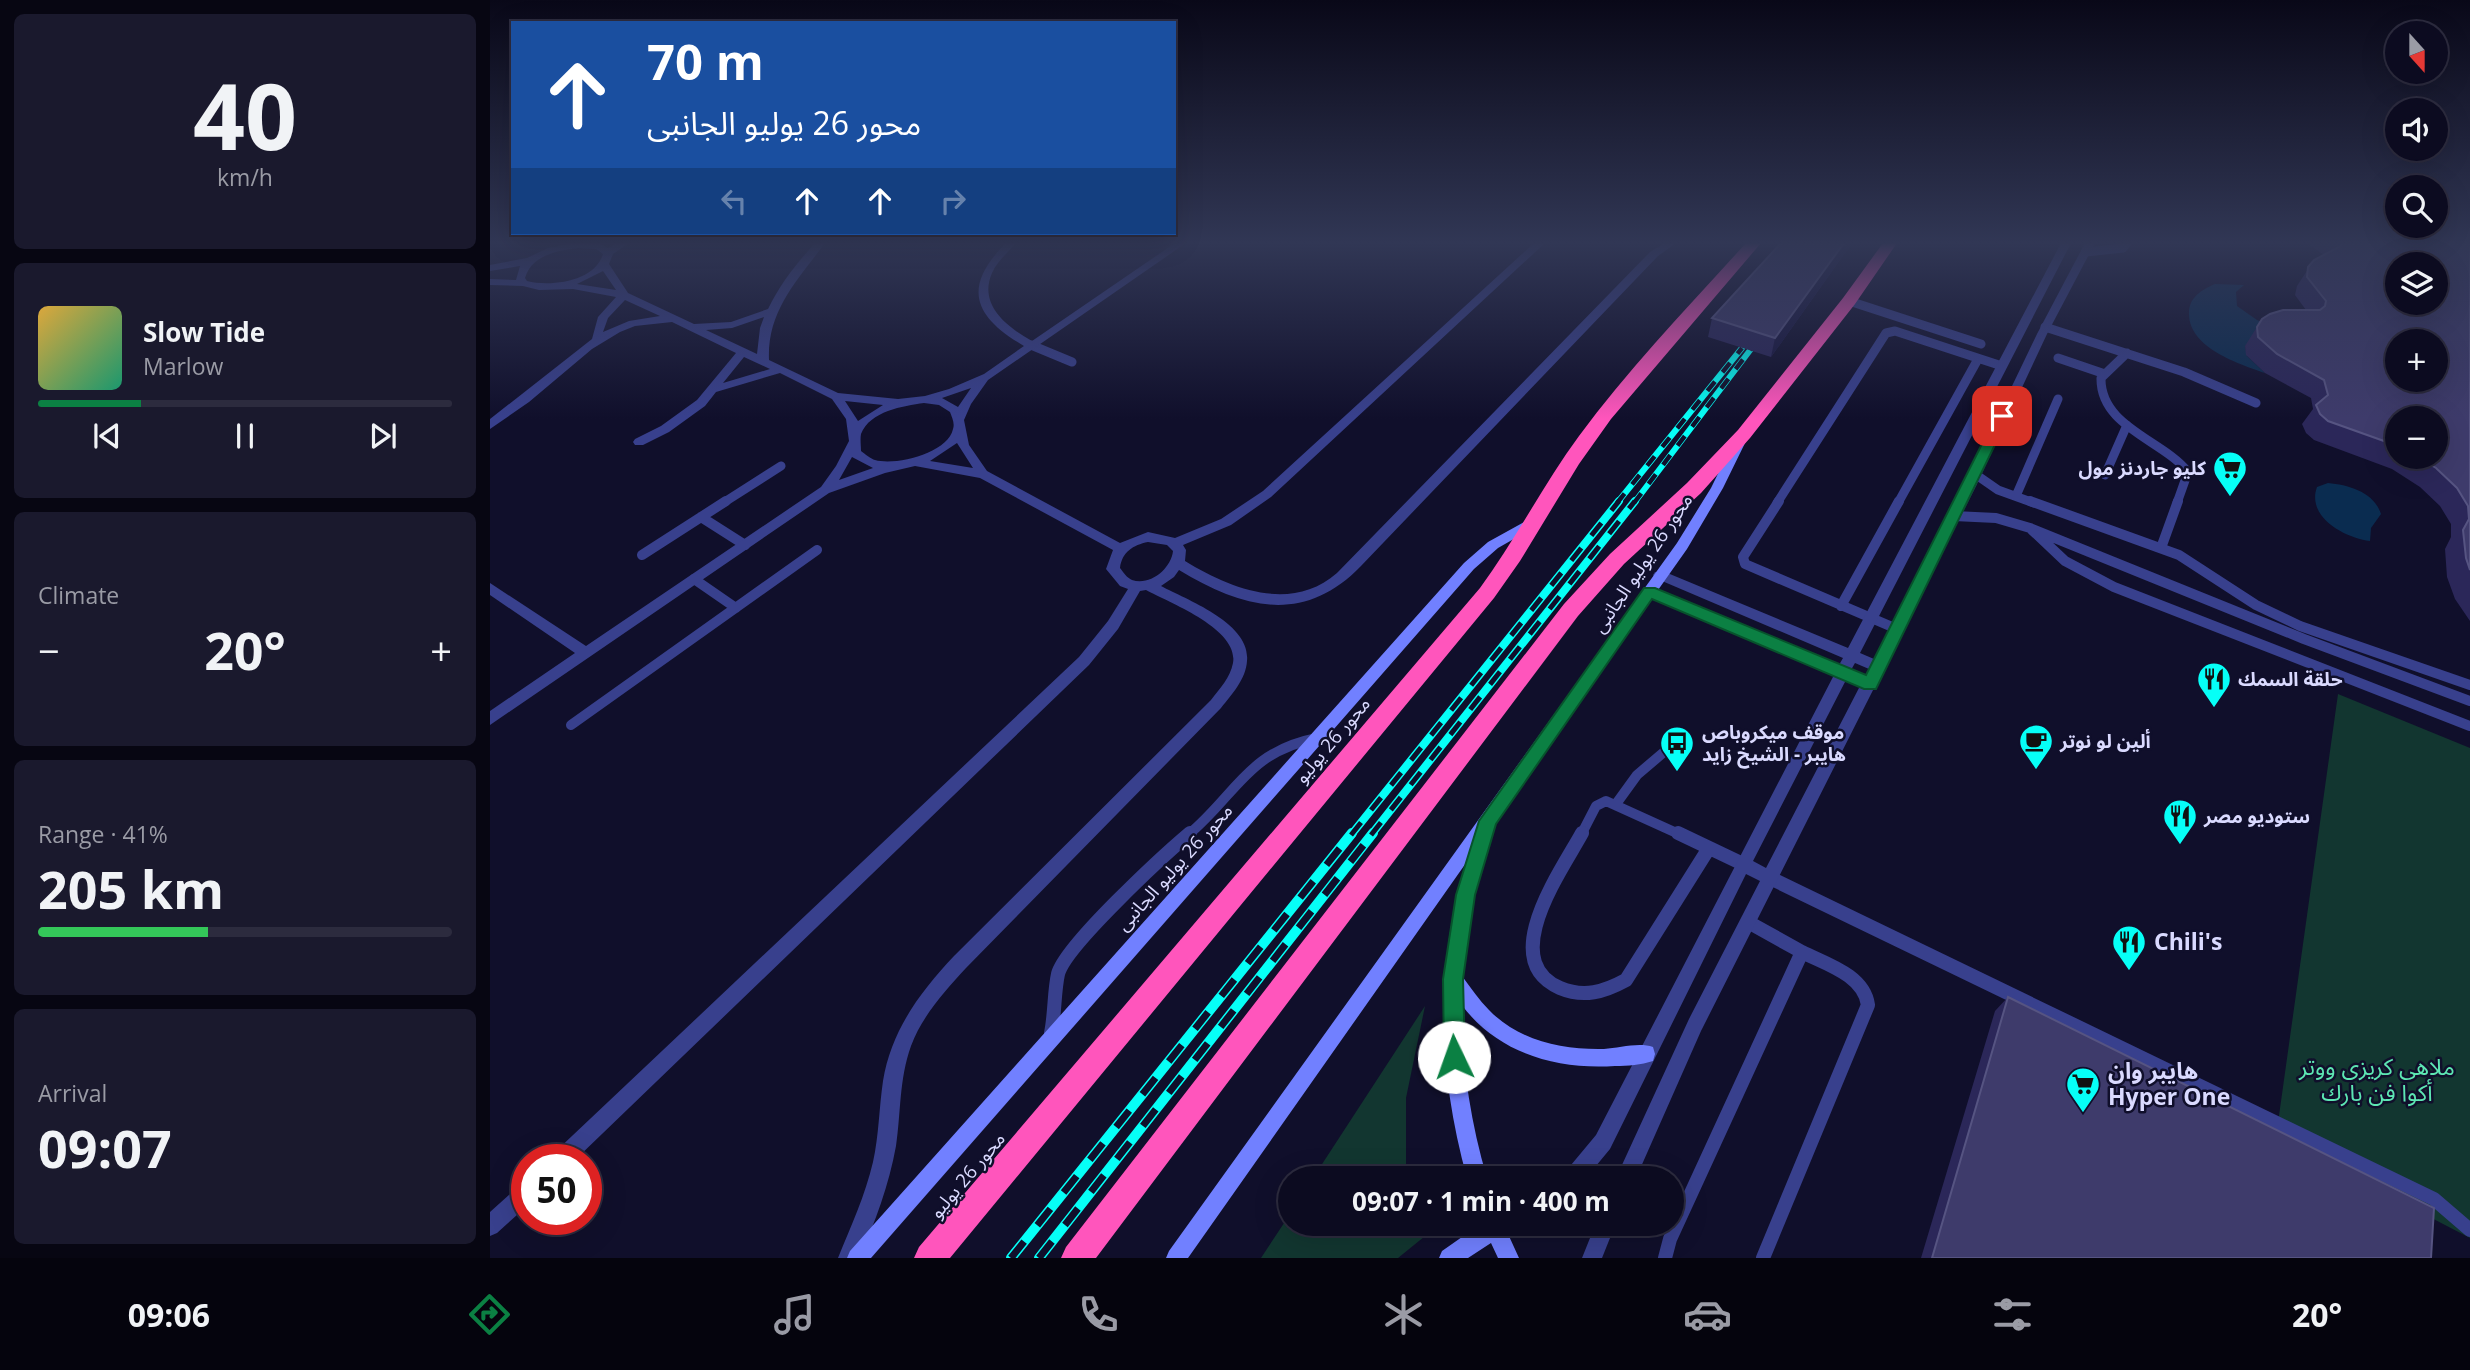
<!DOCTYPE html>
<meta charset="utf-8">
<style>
body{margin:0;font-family:"Open Sans","Noto Sans Arabic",sans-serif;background:#1a192d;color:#f1f3f6;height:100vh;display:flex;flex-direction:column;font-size:26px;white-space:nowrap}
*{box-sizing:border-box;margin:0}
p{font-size:23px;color:#9a9ba5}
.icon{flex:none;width:38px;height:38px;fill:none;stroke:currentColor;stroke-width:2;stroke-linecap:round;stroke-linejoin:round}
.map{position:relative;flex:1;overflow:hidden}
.drawer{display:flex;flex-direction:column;gap:14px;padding:14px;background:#070612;width:490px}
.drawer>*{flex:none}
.hud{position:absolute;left:21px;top:21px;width:665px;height:214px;border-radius:0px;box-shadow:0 7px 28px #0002,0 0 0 2px #2c2b3e;background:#1a4fa0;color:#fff;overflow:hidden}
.needle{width:46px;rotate:159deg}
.buttons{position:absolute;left:1895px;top:21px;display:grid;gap:14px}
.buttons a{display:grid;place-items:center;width:63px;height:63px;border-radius:50%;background:#0c0b20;box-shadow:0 7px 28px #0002,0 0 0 2px #2c2b3e;font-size:35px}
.speed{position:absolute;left:21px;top:1144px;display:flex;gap:14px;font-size:35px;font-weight:700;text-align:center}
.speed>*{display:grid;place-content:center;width:91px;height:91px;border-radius:50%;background:#0c0b20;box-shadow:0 7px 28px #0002,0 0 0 2px #2c2b3e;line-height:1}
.speed .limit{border:10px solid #d22;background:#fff;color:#111}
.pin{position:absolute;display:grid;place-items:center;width:60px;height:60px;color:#fff;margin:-30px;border-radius:14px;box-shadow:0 4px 10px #0006}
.me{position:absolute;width:77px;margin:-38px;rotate:357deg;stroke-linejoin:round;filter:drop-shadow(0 0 5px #0008)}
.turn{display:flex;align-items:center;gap:24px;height:147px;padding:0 21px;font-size:32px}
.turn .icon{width:91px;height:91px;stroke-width:2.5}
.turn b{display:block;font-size:49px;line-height:60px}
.lanes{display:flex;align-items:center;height:66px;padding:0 21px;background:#0003;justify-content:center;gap:35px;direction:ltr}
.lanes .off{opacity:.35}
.big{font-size:52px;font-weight:700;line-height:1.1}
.drawer .card{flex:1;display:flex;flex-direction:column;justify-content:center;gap:10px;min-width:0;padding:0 24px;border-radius:10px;background:#1a192d}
.drawer .dial{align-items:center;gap:0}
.dial b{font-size:91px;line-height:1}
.song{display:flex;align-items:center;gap:21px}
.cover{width:84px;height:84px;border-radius:10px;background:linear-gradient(135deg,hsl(40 70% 55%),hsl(160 70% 35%))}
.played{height:7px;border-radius:4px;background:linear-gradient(90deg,#0b8043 25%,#2c2b3e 25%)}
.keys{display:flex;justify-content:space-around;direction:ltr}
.heat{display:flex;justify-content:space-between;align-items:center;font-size:38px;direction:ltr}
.charge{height:10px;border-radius:5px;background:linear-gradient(90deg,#34c759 41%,#2c2b3e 0)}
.trip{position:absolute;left:788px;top:1166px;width:406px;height:70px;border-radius:35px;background:#0c0b20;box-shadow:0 7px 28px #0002,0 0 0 2px #2c2b3e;font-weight:700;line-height:70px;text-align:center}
.tab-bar{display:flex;height:112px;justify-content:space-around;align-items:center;background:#05040d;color:#9a9ba5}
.tab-bar .icon{width:49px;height:49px}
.tab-bar .selected{color:#0b8043}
.tab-bar b{font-size:32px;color:#f1f3f6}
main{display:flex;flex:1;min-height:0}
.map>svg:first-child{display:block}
.green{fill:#123630}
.water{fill:#0a2c50}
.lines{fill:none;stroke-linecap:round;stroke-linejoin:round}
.lane-far2{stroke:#38408d;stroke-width:9}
.lane-far1{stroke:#38408d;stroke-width:10}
.lane{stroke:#38408d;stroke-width:14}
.street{fill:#38408d;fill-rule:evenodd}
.secondary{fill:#7180ff;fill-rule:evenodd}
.highway{fill:#ff55bc;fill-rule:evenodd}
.rail-far2-casing{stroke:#06fff7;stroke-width:6}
.rail-far1-casing{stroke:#06fff7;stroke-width:8}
.rail-casing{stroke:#06fff7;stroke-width:10}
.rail-far2{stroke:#100f2b;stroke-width:4.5;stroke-dasharray:12;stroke-linecap:butt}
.rail-far1{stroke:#100f2b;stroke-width:5;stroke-dasharray:16;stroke-linecap:butt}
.rail{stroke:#100f2b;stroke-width:7;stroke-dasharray:21;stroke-linecap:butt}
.wall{fill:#2b2759;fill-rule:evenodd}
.shaded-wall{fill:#18163f}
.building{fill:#3e3b6b;stroke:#565482;stroke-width:2;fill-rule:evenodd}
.route{fill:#0b8043;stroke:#07532c;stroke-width:2}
.labels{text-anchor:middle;stroke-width:5;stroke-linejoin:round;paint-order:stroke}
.poi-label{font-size:19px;font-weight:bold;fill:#dadaff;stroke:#100f2b;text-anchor:start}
.street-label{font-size:19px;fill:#dadaff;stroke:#100f2b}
.near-poi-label{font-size:23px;font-weight:bold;fill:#dadaff;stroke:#100f2b;text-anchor:start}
.near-park-label{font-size:23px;fill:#5de7b3;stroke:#100f2b}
</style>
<main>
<section class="drawer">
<div class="card dial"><b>40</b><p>km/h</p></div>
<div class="card">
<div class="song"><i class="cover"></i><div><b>Slow Tide</b><p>Marlow</p></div></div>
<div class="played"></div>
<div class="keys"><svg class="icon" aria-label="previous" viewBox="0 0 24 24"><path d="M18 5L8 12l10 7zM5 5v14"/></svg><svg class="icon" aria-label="pause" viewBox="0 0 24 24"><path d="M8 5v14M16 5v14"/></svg><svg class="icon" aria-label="next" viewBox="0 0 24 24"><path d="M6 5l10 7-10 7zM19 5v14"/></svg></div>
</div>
<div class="card"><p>Climate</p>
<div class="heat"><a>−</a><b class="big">20°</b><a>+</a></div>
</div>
<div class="card"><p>Range · 41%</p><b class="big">205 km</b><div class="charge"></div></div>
<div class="card"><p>Arrival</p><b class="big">09:07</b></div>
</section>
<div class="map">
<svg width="1980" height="1258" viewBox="0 0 1980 1258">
<rect width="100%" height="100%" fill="#100f2b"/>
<path class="green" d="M1848,694L1980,748V1238L1786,1137Z
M935,1006L916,1098V1178H823Z
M800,1214V1223H942L945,1228L908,1258H771Z"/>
<path class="water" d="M1725,284L1754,285L1746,292L1747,306L1767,320L1790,329L1755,346L1757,356L1775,373C1749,364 1700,348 1699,315C1698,298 1711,290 1725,284Z
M1838,483C1859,485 1884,492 1891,514L1881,528L1880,541C1855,538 1816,517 1827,487Z"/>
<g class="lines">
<path class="lane-far2" d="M1596,252L1633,248L1637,243
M1359,301L1491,344
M1555,327L1694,372L1766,403
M541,345L582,362
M1637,353L1611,378C1610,427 1673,440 1698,472L1687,503
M1568,358L1615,374
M1485,474L1508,490L1544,503
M1615,475L1637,425
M1526,496L1568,399
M233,503L291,466
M1287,503L1396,333L1405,331L1512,366
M1408,503L1488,359"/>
<path class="lane-far1" d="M1289,501L1253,557L1255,564L1407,629
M1540,501L1689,555L1766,605L1810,626L1980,685
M1464,516L1506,518L1540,528L1814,639L1980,701
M211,517L255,545
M1542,530L1575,561L1624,587L1980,726
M1671,548L1688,501
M152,555L236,501
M204,579L246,608
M1351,606L1409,501
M81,725L327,550
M1126,804L1147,775L1174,752
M698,835C747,794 757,752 827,738
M1091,835L1106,806L1116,801L1191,835"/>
<path class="lane" d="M1092,833C1072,870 1006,960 1070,988C1094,998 1114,992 1136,980L1219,848
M1188,833L1253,864
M1280,878L1944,1199L1980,1230
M1258,922L1312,952
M561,1033C565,1014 564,992 568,974C575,946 674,855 700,833
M1175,1258L1180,1239L1312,952C1336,964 1374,975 1378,1005L1273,1258"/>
<path class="street" d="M85,243H109L118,248L127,243H139L123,254L119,264L138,293L204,324L241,322L278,309C290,284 307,263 325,243H335C308,280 277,310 279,360L348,393L408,399L435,396L459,389L494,374L534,346C483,316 472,287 516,243H526C518,253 507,261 502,273C488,305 517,327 542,341L685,243H696L498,380L481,404L474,420L479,445L497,471L630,543L658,532L685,538L731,519L773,491L1044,243H1055L781,497L741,525L693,545L696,550L695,561C741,589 801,613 847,573L1160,252L1175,243H1186L1168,256L871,566C814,625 753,609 689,570L684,577L671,586C697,600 761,623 757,661C756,679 742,694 731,708L476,968C455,991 432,1016 421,1046C409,1079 411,1113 406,1146C399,1185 385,1223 369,1258H348C361,1226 375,1196 383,1162C389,1135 389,1108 393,1081C401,1031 430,992 464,956L721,700C730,688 740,678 743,663C749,629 680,603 656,590L650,591L628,629L599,665L85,1160H61L64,1153L589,657L618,621L638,589L630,586L616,569L623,550L490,478L425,466L395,473L339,493L0,725V711L85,653L0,595V583L96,646L331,487L346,466L359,441L356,419L342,399L290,373L226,392L215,406L179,432L153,445H145L143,442L145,439L171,426L207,400L246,353L182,322L145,326L130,332L102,349L39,402L0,429V419L102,339L108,317L126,297L83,289L49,290L33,286L0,285V279L26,280L30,266L0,271V265L37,258L58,248ZM88,248L106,249L113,254C105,282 60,287 37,281L35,278C42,255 66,251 88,248ZM113,271L126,290L87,284ZM135,300L170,316L139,321L113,332L118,318ZM274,317L270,328L267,354L216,330L242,328ZM254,357L280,369L233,383ZM481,388L468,407L452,398ZM355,401L393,405L368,421ZM434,403L449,405L460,412C462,418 465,423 463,429C458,453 406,466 385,460C381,459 375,454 371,451C371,446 370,439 371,434C380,411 413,406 434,403ZM467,443L483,468L440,461ZM362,457L383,468L349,480ZM658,542L677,545L683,551C681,569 660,586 642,580C637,578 633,572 630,568C632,552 643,545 658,542Z
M1571,243H1581L1370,653L1384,659L1474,486L1547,334L1595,243H1605L1557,334L1486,486L1211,1031L1146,1178H1126L1199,1019L1270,881L1256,874L1120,1149L1096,1178H1073L1076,1171L1106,1135L1344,675L1154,596L1152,592L1159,587L1164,588L1349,665L1353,658L1165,578L1163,575L1165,572H1175L1358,648ZM1365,663L1379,669L1376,676L1361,670ZM1356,680L1370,686L1276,868L1263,861Z
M37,1182V1206L7,1233L0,1236V1212L30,1185Z
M1106,1223H1126L1112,1258H1092Z"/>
<path class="secondary" d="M1251,435L1257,439L1233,488L1197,549L1000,828L1002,832C988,880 975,926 972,976C981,988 989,1000 999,1010C1029,1041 1073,1050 1114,1049C1129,1048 1149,1042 1163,1047L1165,1054L1163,1061C1151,1065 1138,1066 1125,1066C1066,1070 1007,1053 971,1004C972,1064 980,1120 997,1178H977C948,1073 944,967 976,863L698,1258H676L679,1251L1187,543L1221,488L1245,439Z
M1045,516L1050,518L1051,521L1050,524L1008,548L984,569L381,1258H357L360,1251L974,563L998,542Z
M992,1223H1013L1029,1258H1008L1001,1243L978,1258H949L952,1251Z"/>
<path class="highway" d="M1256,243H1271L1121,419L1089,464L1030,561L1004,598L460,1258H424L429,1247L990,588C1026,539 1053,485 1089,436C1139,368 1199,306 1256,243Z
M1393,243H1407L1365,304L1260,438L1211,493L1134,564L1088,616L606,1258H571L576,1247L1074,604L1120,554L1197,483L1248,430L1353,298Z"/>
<g class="rail-far2-casing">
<path id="rail-far2" d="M1127,503L1252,348
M1144,503L1261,349"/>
</g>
<g class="rail-far1-casing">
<path id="rail-far1" d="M861,835L1129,501
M881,835L1145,501"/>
</g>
<g class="rail-casing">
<path id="rail" d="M521,1258L862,833
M549,1258L883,833"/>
</g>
<use href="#rail-far2" class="rail-far2"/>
<use href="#rail-far1" class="rail-far1"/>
<use href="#rail" class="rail"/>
</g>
<path class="wall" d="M1291,243H1362L1281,357L1218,337L1222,318Z
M1817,243H1980V621L1965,599L1957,577L1955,549L1961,537V524L1950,506L1930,487L1902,469L1824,440L1816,433L1812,424L1823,409L1821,398L1775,373L1756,355L1755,346L1772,319L1816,310L1805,295L1807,286L1824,260L1834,255ZM1908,418L1946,457H1908Z
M1518,997L1941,1258H1431L1505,1011Z"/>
<path class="shaded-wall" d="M1354,243H1362L1281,357L1285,338Z"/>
<path class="building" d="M1291,243H1354L1285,338L1222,318Z
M1851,243H1980V570L1976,558L1973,530L1979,519L1978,506L1967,488L1946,468L1928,457H1946V418H1908V446L1838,421L1830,414L1826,405L1838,395L1834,380L1787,354L1768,337L1767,327L1772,319L1780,314L1793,310H1830L1835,306L1836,301L1817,277L1818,267L1824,260L1851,246ZM1908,264H1946V303H1908ZM1908,341H1946V380H1908Z
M1518,997L1944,1208L1941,1258H1442Z"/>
<linearGradient id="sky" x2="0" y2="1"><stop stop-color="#090818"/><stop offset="0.58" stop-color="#313755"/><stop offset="1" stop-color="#313755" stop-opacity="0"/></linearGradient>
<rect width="1980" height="419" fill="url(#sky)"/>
<path class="route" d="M1512,412L1519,416L1386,689H1374L1162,599L1006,824L985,895L973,979L975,1057L972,1064L964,1067L957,1064L954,1057L953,979L966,895L989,821L1154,588H1165L1376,675L1506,416Z"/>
<defs>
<g id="supermarket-pin" transform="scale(1.75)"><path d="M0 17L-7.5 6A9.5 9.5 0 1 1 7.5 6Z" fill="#06fff7" stroke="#100f2b"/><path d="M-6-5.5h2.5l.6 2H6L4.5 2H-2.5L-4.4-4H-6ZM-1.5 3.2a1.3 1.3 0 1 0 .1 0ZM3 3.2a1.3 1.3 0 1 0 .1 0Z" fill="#111"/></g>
<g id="restaurant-pin" transform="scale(1.75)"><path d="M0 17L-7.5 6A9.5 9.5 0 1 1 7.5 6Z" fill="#06fff7" stroke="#100f2b"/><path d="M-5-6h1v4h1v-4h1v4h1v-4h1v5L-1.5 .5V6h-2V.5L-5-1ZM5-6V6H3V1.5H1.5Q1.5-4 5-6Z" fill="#111"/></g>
<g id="cafe-pin" transform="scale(1.75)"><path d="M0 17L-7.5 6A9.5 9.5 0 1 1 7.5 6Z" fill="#06fff7" stroke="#100f2b"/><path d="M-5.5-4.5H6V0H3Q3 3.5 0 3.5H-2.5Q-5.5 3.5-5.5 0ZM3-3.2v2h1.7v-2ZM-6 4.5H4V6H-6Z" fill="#111"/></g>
<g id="bus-pin" transform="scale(1.75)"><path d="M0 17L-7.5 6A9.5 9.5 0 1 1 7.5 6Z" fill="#06fff7" stroke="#100f2b"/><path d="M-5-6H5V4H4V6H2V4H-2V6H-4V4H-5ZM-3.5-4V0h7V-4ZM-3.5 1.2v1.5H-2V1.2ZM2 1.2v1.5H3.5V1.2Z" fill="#111"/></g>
</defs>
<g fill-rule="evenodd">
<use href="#supermarket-pin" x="1740" y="468"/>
<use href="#restaurant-pin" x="1724" y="679"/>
<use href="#cafe-pin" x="1546" y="741"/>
<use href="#bus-pin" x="1187" y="743"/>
<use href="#restaurant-pin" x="1690" y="816"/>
<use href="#restaurant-pin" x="1639" y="942"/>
<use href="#supermarket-pin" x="1593" y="1084"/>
</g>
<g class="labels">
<g class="poi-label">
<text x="1716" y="475" text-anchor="end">كليو جاردنز مول</text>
<text x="1748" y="686">حلقة السمك</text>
<text x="1212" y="739">موقف ميكروباص<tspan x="1212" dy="22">هايبر - الشيخ زايد</tspan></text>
<text x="1570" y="748">ألين لو نوتر</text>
<text x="1714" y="823">ستوديو مصر</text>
</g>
<g class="street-label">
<text transform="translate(1152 563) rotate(-56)" y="7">محور 26 يوليو الجانبى</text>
<text transform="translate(842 740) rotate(-50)" y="7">محور 26 يوليو</text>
<text transform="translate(684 867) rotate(-48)" y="7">محور 26 يوليو الجانبى</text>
<text transform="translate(477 1175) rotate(-50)" y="7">محور 26 يوليو</text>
</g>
<g class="near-poi-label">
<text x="1664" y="950">Chili's</text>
<text x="1618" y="1079">هايبر وان<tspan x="1618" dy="26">Hyper One</tspan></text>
</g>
<g class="near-park-label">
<text x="1887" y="1075">ملاهى كريزى ووتر<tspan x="1887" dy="26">أكوا فن بارك</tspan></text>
</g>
</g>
</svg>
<div class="buttons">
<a><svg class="needle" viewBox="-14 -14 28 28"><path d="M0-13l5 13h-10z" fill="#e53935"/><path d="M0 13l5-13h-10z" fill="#9a9ba5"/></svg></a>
<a><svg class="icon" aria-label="sound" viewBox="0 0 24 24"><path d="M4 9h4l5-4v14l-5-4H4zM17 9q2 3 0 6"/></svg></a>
<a><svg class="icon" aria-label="search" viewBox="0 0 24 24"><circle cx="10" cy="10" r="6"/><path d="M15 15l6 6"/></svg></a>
<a><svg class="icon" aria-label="layers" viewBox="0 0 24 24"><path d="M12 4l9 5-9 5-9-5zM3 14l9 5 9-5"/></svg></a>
<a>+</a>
<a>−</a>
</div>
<div class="speed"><div class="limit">50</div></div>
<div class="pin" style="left:1512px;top:416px;background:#d93025"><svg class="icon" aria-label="arrive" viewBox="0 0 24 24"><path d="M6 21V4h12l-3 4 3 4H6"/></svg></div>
<svg class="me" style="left:964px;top:1057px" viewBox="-20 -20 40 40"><circle r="19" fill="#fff"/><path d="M0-13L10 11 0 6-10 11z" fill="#0b8043"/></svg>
<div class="trip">09:07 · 1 min · 400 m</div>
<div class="hud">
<div class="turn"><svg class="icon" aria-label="ahead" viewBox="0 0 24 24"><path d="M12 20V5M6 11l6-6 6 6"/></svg><div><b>70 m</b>محور 26 يوليو الجانبى</div></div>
<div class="lanes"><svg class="icon off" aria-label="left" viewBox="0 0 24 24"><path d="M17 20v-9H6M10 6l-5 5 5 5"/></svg><svg class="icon" aria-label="ahead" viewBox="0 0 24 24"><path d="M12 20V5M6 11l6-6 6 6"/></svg><svg class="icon" aria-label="ahead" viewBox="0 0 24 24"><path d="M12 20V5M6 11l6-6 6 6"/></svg><svg class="icon off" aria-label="right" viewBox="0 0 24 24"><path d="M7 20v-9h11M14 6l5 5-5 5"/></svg></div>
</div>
</div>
</main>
<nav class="tab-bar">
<b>09:06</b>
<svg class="icon selected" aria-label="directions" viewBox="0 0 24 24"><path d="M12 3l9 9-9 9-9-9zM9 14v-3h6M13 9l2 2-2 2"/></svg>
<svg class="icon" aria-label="music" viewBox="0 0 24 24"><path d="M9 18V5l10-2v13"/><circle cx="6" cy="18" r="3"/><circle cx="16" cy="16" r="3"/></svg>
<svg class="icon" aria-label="phone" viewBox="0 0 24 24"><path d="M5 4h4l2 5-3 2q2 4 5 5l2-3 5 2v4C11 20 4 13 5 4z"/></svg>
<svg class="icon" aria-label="climate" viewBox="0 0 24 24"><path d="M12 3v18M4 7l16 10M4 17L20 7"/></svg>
<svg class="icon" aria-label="car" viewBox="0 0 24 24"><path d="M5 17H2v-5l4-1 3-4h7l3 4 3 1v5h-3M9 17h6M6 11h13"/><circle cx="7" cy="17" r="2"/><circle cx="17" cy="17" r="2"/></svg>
<svg class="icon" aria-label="filters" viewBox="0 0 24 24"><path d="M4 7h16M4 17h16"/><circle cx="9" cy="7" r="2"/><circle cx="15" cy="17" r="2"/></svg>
<b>20°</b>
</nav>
